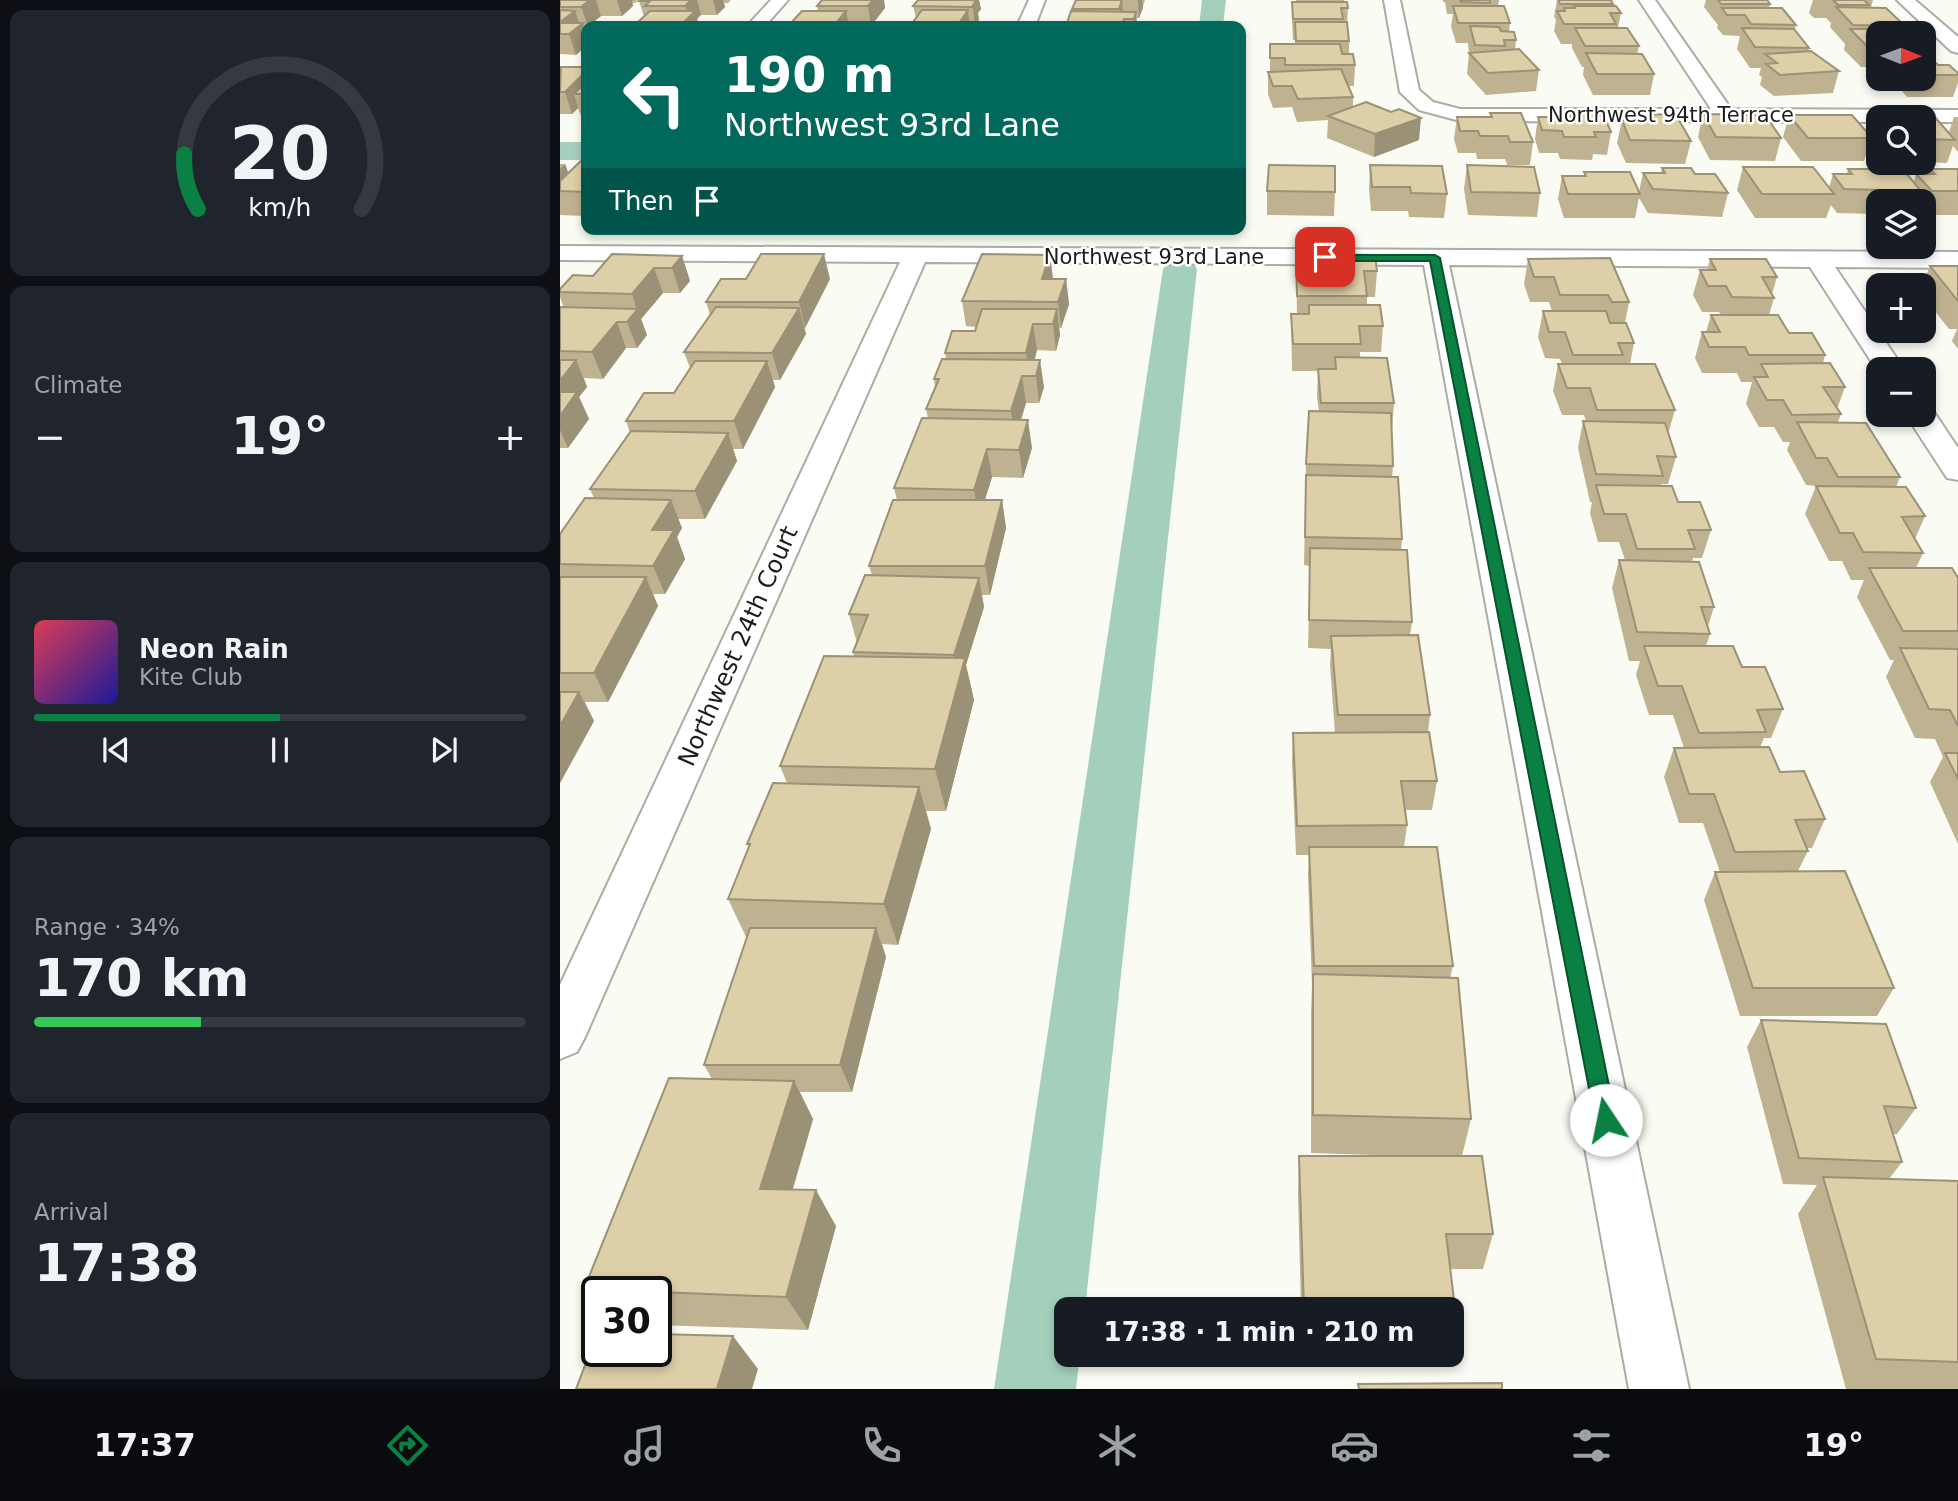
<!DOCTYPE html>
<meta charset="utf-8">
<style>
body{margin:0;font-family:"DejaVu Sans",sans-serif;background:#20242c;color:#f1f3f6;height:100vh;display:flex;flex-direction:column;font-size:26px;white-space:nowrap}
*{box-sizing:border-box;margin:0}
p{font-size:23px;color:#9ea1a6}
.icon{flex:none;width:38px;height:38px;fill:none;stroke:currentColor;stroke-width:2;stroke-linecap:round;stroke-linejoin:round}
.map{position:relative;flex:1;overflow:hidden}
.drawer{display:flex;flex-direction:column;gap:10px;padding:10px;background:#0d0f14;width:560px}
.drawer>*{flex:none}
.hud{position:absolute;left:21px;top:21px;width:665px;height:214px;border-radius:14px;box-shadow:0 4px 10px #0003;background:#00695c;color:#fff;overflow:hidden}
.needle{width:46px;rotate:91deg}
.controls{position:absolute;left:1306px;top:21px;display:grid;gap:14px}
.controls a{display:grid;place-items:center;width:70px;height:70px;border-radius:14px;background:#171b24;box-shadow:0 4px 10px #0003;font-size:35px}
.speed{position:absolute;left:21px;top:1276px;display:flex;gap:14px;font-size:35px;font-weight:700;text-align:center}
.speed>*{display:grid;place-content:center;width:91px;height:91px;border-radius:50%;background:#171b24;box-shadow:0 4px 10px #0003;line-height:1}
.speed .limit{border:4px solid #111;border-radius:10px;background:#fff;color:#111}
.pin{position:absolute;display:grid;place-items:center;width:60px;height:60px;color:#fff;margin:-30px;border-radius:14px;box-shadow:0 4px 10px #0006}
.me{position:absolute;width:77px;margin:-38px;rotate:349deg;stroke-linejoin:round;filter:drop-shadow(0 0 5px #0008)}
.turn{display:flex;align-items:center;gap:24px;height:147px;padding:0 28px;font-size:32px}
.turn .icon{width:91px;height:91px;stroke-width:2.5}
.turn b{display:block;font-size:49px;line-height:60px}
.then{display:flex;align-items:center;height:66px;padding:0 28px;background:#0003;gap:14px;font-size:26px}
.big{font-size:52px;font-weight:800;line-height:1.1}
.drawer .card{flex:1;display:flex;flex-direction:column;justify-content:center;gap:10px;min-width:0;padding:0 24px;border-radius:14px;background:#20242c}
.drawer .dial{align-items:center;gap:0}
.dial svg{height:182px;overflow:visible;fill:none;stroke:#363941;stroke-width:7;stroke-linecap:round;text-anchor:middle}
.dial text{fill:#f1f3f6;stroke:none}
.song{display:flex;align-items:center;gap:21px}
.cover{width:84px;height:84px;border-radius:10px;background:linear-gradient(135deg,hsl(350 70% 55%),hsl(240 70% 35%))}
.played{height:7px;border-radius:4px;background:linear-gradient(90deg,#0b8043 50%,#363941 50%)}
.keys{display:flex;justify-content:space-around;direction:ltr}
.heat{display:flex;justify-content:space-between;align-items:center;font-size:38px;direction:ltr}
.charge{height:10px;border-radius:5px;background:linear-gradient(90deg,#34c759 34%,#363941 0)}
.trip{position:absolute;left:494px;top:1297px;width:410px;height:70px;border-radius:14px;background:#171b24;box-shadow:0 4px 10px #0003;font-weight:800;line-height:70px;text-align:center}
.menu{display:flex;height:112px;justify-content:space-around;align-items:center;background:#090b0e;color:#9ea1a6}
.menu .icon{width:49px;height:49px}
.menu .current{color:#0b8043}
.menu b{font-size:32px;color:#f1f3f6}
main{display:flex;flex:1;min-height:0}
.map>svg:first-child{display:block}
.lines{fill:none;stroke-linecap:round;stroke-linejoin:round}
.canal{fill:#a4d0bb;fill-rule:evenodd}
.minor-casing{stroke:#abaca4;stroke-width:4}
.minor{fill:#fff;fill-rule:evenodd}
.wall{fill:#beb290}
.shaded-wall{fill:#9b9176}
.building{fill:#ddcfa8;stroke:#9b9176;stroke-width:2}
.route{fill:#0b8043;stroke:#07532c;stroke-width:2}
.labels{text-anchor:middle;stroke-width:5;stroke-linejoin:round;paint-order:stroke}
.far-street-label{font-size:21px;fill:#1c1c19;stroke:#fff}
.street-label{font-size:24px;fill:#1c1c19;stroke:#fff}
</style>
<main>
<section class="drawer">
<div class="card dial"><svg viewBox="0 0 100 80">
<path d="M14 69A42 42 0 1 1 86 69"/>
<path d="M14 69A42 42 0 0 1 8 45" stroke="#0b8043"/>
<text x="50" y="56" font-size="32" font-weight="700">20</text>
<text x="50" y="72" font-size="11">km/h</text>
</svg></div>
<div class="card"><p>Climate</p>
<div class="heat"><a>−</a><b class="big">19°</b><a>+</a></div>
</div>
<div class="card">
<div class="song"><i class="cover"></i><div><b>Neon Rain</b><p>Kite Club</p></div></div>
<div class="played"></div>
<div class="keys"><svg class="icon" aria-label="previous" viewBox="0 0 24 24"><path d="M18 5L8 12l10 7zM5 5v14"/></svg><svg class="icon" aria-label="pause" viewBox="0 0 24 24"><path d="M8 5v14M16 5v14"/></svg><svg class="icon" aria-label="next" viewBox="0 0 24 24"><path d="M6 5l10 7-10 7zM19 5v14"/></svg></div>
</div>
<div class="card"><p>Range · 34%</p><b class="big">170 km</b><div class="charge"></div></div>
<div class="card"><p>Arrival</p><b class="big">17:38</b></div>
</section>
<div class="map">
<svg width="1398" height="1389" viewBox="0 0 1398 1389">
<rect width="100%" height="100%" fill="#fafcf3"/>
<g class="lines">
<path class="canal" d="M642,0H666L663,26H639Z
M0,142H26V160H0Z
M620,259L632,262L637,269L525,1309H506V1354H520L516,1389H434L603,269L608,262Z"/>
<g class="minor-casing">
<path id="minor" d="M211,0H228L205,26H187Z
M469,0H485L475,26H457Z
M824,0H840L859,90L873,102L900,109H1151L1079,0H1095L1171,109L1398,110V122H1363V117H1318V122L900,121L859,110L840,92Z
M1337,0H1355L1398,37V53L1391,51Z
M0,246L1398,252V268L1275,267L1344,369H1318V372L1250,267L889,265L1129,1389H1069L864,265L365,262L25,1037L17,1052L0,1059V985L340,262L0,260Z
M1363,407L1372,409L1398,448V480L1387,478L1346,415H1363Z"/>
</g>
<use href="#minor" class="minor"/>
</g>
<path class="wall" d="M0,0H78L75,3H72L73,6L62,16H41L29,26L24,27L26,33V46L16,55L0,54Z
M80,0H171L168,3H164L165,7L157,15H141L137,19L139,26H53L78,22L84,17L79,1Z
M262,0H324L325,8L311,26H228L258,11L257,6Z
M419,0L421,9L418,13L419,20L415,26H333L353,22L356,18L353,6Z
M516,0H585L579,18H576L577,26H506Z
M736,0H784L788,8L787,24L789,41V54L795,65L794,86H788L793,97V107L859,140L814,157L767,138L768,120L737,122L732,107L713,108L708,94V72H710V44H735V40H733L732,22V2H736Z
M883,0H939L938,6L950,23L949,31L956,40L955,50L979,70L976,91L926,95L907,74L909,53L908,43H896L891,26L893,14H887L885,2H883Z
M997,0H1051L1053,4V6L1061,13L1058,28L1079,46L1077,54L1094,74L1090,95H1033L1023,75L1024,67H1022L1012,48V44H1001L994,31L996,20L994,17Z
M1146,0H1207L1210,4L1209,8L1236,25L1234,30L1249,48L1248,51L1279,71L1273,93L1214,96L1200,85L1202,77L1199,75L1201,68H1190L1177,49L1180,36L1163,35L1157,28L1158,24H1157L1144,7Z
M1246,0H1313L1311,7L1345,26L1343,29L1318,33V67H1301L1284,50L1285,44L1270,27L1271,23L1266,18H1254L1249,13L1253,0Z
M1363,54L1378,65L1398,73V83L1393,97H1347L1342,91H1330L1321,83L1322,79H1363Z
M26,67V116H21L18,108L12,114H0V68Z
M1010,112L1051,132L1047,155L1033,154L1032,160L1000,159L998,153H979L975,139L978,117H1009Z
M930,113L973,142L970,165H947L945,159H917L916,153H898L894,139L897,117H930Z
M1087,114L1131,141L1125,164L1066,163L1057,143L1062,120H1086Z
M1143,114L1221,138L1215,161L1150,160L1138,137Z
M1229,115L1305,131L1309,119H1318V157H1314L1308,149L1304,161H1241L1223,137Z
M1341,115H1373L1389,132L1394,117H1398V152L1393,146L1387,163L1363,162V117H1340Z
M26,157V216L0,215V164H5L8,173Z
M810,165L887,194L884,218L849,217L848,211H811L809,189Z
M907,165L980,193L977,217L908,215L904,189Z
M1183,167L1269,188L1273,174H1287L1288,169L1326,174L1353,183L1356,174H1368L1370,169H1398V215H1363V201H1318V216L1316,214L1277,213L1271,205L1266,218H1195L1177,190Z
M1102,168L1135,174L1168,193L1162,217L1088,213L1079,198L1075,218H1004L998,199L1002,176H1024V172L1079,192L1083,173H1101Z
M707,191L775,192L774,216L707,215Z
M736,254L817,271L815,297H807V305L823,326L821,352H800V358L834,403L832,429L833,466L832,477L842,539L841,550L852,622L850,635L870,715L868,732L877,781L872,810H845L847,825L844,847L893,966L890,978L911,1119L902,1156L933,1234L923,1269H890L896,1316L891,1335V1309H741L738,1193L739,1156H847L751,1153V1014L752,985L748,876L749,855H736L732,762L733,733H775L770,665L771,649L748,648L750,566L744,565L746,464L759,412L757,396L758,371H732L731,314H737Z
M490,255L493,279H506L509,304L501,328H499L500,335L496,351L477,350L474,360L484,387L479,403H466L461,420L472,448L463,478L432,477L425,500H442L446,528L430,595H422L424,607L406,665L414,700L386,811H366L371,829L338,945L322,944L326,957L292,1092H240L253,1119L233,1189L276,1226L248,1330L96,1325V1292H37V1303L24,1289L152,1079L144,1065L187,939L168,899L189,848L187,844L227,783L220,766L294,656L293,652L297,643L289,614L312,575L309,566L337,500L334,488L368,418L366,409L375,388L374,379L386,359L385,353L415,331L416,327L406,326L402,301Z
M122,256L130,281L120,293H103L81,319L87,335L77,348H66L43,379L24,378L27,387L19,397L29,419L8,448H0V307L4,308L0,297V289L33,276Z
M968,259L1069,302L1065,323L1074,343L1070,364L1115,410L1108,434L1116,457L1108,484H1101L1100,486L1151,530L1142,558H1133L1132,562L1154,607L1148,626L1150,634L1146,646L1182,667L1223,709L1211,738H1204L1200,747L1220,772L1265,819L1252,848H1247L1248,851L1238,871L1334,988L1317,1016H1180L1144,900L1155,872H1160L1143,823H1119L1104,777L1114,748H1124L1113,715H1089L1076,675L1080,661H1069L1052,588L1059,560H1065L1059,542H1038L1030,513L1032,502H1030L1018,448L1023,421H1026L1024,415H1002L993,391L998,364H1002L1000,359L985,358L978,337L983,311H992L989,302H970L964,284Z
M1150,259L1217,277L1212,294L1214,298L1209,315L1229,333L1265,355L1263,363L1285,387L1277,409L1281,414L1278,422L1340,477L1336,487L1365,516L1355,539L1363,553L1356,568L1398,578V844L1370,782L1383,757L1375,739L1355,738L1326,677L1334,660H1330L1297,597L1304,580H1291L1282,561H1269L1245,514L1256,486H1258L1246,485L1227,450L1230,442H1223L1214,427H1199L1186,404L1192,382H1181L1177,373H1142L1135,358L1142,332H1146L1151,315H1161L1159,312H1142L1133,295L1140,270H1147Z
M1370,266H1398V349L1392,341L1397,329H1389L1363,296L1362,285Z
M270,279L245,328H244L246,334L220,380H213L215,387L183,449H173L177,461L145,519H118L122,528L117,537L125,559L105,594H93L98,606L48,702H25L34,721L0,783V534L34,498L30,489L70,433L66,421L114,393L130,368L124,352L150,315L146,302Z
M1201,1020L1356,1108L1337,1134H1333L1342,1162L1329,1179L1398,1181V1389H1286L1238,1214L1257,1185L1223,1184L1187,1047Z"/>
<path class="shaded-wall" d="M30,0H36L41,16L28,26L21,7Z
M57,0H72L73,6L62,16Z
M131,0H137L141,15L137,19L139,26H120L129,17L125,6Z
M153,0H163L165,7L157,15Z
M313,0H324L325,8L311,26L308,6Z
M410,0H419L421,9L418,13L419,20L415,26L412,2Z
M562,0L564,26H560L559,9Z
M578,0H582L583,8L579,18Z
M408,10L410,26H397Z
M15,11L20,25L23,23L26,33V46L16,55L9,34L0,22Z
M286,11L289,26L276,23Z
M576,12L577,26H574V19Z
M26,71V94H14L18,108L12,114L5,92Z
M861,118L859,140L814,157L815,134Z
M5,164L14,188L0,191V169Z
M264,254L270,279L245,328L239,302Z
M490,255L493,280L482,279Z
M122,256L130,281L120,293L112,268Z
M94,268L103,293L81,319L87,335L77,348L67,322L77,310L72,294Z
M506,279L509,304L501,328L498,302Z
M239,308L246,334L220,380L212,353Z
M497,309L500,335L496,351L493,324Z
M57,322L66,348L43,379L32,352Z
M473,324L477,350L471,376H470L466,353Z
M16,360L27,387L19,397L29,419L8,448L0,430V381Z
M480,360L484,387L479,403L476,376Z
M207,361L215,387L183,449L174,421Z
M462,376L466,403L455,438L451,411Z
M468,420L472,448L463,478L459,450Z
M168,433L177,461L145,519L135,491Z
M427,449L432,477L419,518L414,490Z
M111,500L122,528L117,537L125,559L105,594L93,566L92,530Z
M442,500L446,528L430,595L425,566Z
M86,577L98,606L48,702L34,673Z
M419,578L424,607L406,665L414,700L386,811L375,769L399,679L394,655Z
M19,692L34,721L0,783V726Z
M359,787L371,829L338,945L324,904Z
M316,928L326,957L292,1092L280,1065Z
M234,1081L253,1119L222,1225L200,1189Z
M256,1190L276,1226L248,1330L226,1297Z
M173,1336L198,1369L192,1389H157Z"/>
<path class="building" d="M0,0H30L21,7H0Z
M80,0H131L125,6H85L90,1H79Z
M262,0H313L308,6H257Z
M358,0H416L412,7L353,6Z
M516,0H562L559,9H512Z
M900,0H930V3L901,2Z
M998,0H1051L1053,4H1000Z
M1158,0H1207L1210,4H1161Z
M1273,0H1304L1309,5H1278Z
M732,2H787L788,8H781L783,19H733Z
M893,6H944L950,23H898Z
M1014,6H1056L1061,13H1050L1056,24H1004L997,11H1005L1004,8H1015Z
M1276,7L1326,8L1345,26L1293,25Z
M1162,8H1222L1236,25L1191,24L1185,15H1167Z
M0,10L15,11L0,22Z
M362,10H408L397,26H333L336,22H353Z
M90,11H135L120,26H53L58,22H78Z
M242,11H286L276,23H296L293,26H228Z
M511,11L576,12L574,19H564L561,26H506Z
M735,22H787L789,41H736Z
M0,23H23L9,34H0Z
M910,26L939,27L941,31L954,32L956,40H944L945,46L915,45Z
M1015,28H1067L1079,46H1025Z
M1182,28L1234,29L1249,48L1195,47Z
M1290,29H1351L1356,33H1318V46H1307Z
M710,44H780L782,54H793L795,65H725V58H710Z
M959,49L979,70L928,73L909,53Z
M1251,51L1279,71L1220,75L1206,64L1217,63L1205,54Z
M1026,53L1082,54L1094,74H1037Z
M1363,54H1367L1378,65H1389L1398,73V75H1363Z
M1,67H26V71L5,92H0Z
M781,69L793,97L738,99L732,86H713L708,72Z
M26,82V94H14Z
M806,102L831,112L839,109L861,118L815,134L768,116Z
M1010,112L1043,113L1051,132H1034L1036,137H1004L1002,131L982,130L978,117H1012Z
M930,113H961L973,142H950L948,136H920L918,131H900L897,117H932Z
M1087,114L1116,115L1131,141L1070,140L1062,120H1090Z
M1143,114L1205,115L1221,138L1156,137Z
M1229,115H1292L1312,138H1248Z
M1341,115H1373L1395,140L1363,139V117H1343Z
M1309,119H1318V130Z
M25,157H26V192L0,191V181Z
M709,165L775,166V192L707,191Z
M810,165L882,166L887,194L851,193L850,187H812Z
M907,165L974,167L980,193L911,192Z
M1183,167H1253L1274,194H1202Z
M1102,168H1131L1135,174H1155L1168,193L1093,189L1083,173H1105Z
M1288,169H1322L1326,174H1347L1365,196H1329L1324,190L1284,189L1273,174H1292Z
M1370,169H1398V191H1372L1356,174H1375Z
M1024,172H1070L1080,194H1008L1002,176H1026Z
M52,254L122,256L112,268H94L72,294L0,292V289L13,275L33,276Z
M201,254H264L239,302H146L161,279H186Z
M422,254L490,255L482,279H506L498,302L402,301Z
M736,254L815,255L817,271H804L807,296H737Z
M1050,258L1069,302H1052L1048,295H1000L994,277H974L968,259Z
M1150,259H1206L1217,277H1202L1214,298L1172,297L1166,286H1148L1140,270H1156Z
M1370,266H1398V301Z
M749,305H820L823,326H799L801,344H733L731,314H749Z
M0,307L78,309L67,322H57L32,352L0,351Z
M156,307L239,308L212,353L124,352Z
M422,309H497L493,324H473L466,353H385L392,331H415Z
M983,311H1046L1050,323H1066L1074,343H1058L1063,355H1013L1005,332H989Z
M1151,315H1218L1229,333H1252L1265,355H1189L1185,347H1149L1142,332H1160Z
M775,357L827,358L834,403H761L758,369H776Z
M382,359L480,360L476,376H462L451,411L366,409L379,379H374Z
M0,360H16L0,381Z
M135,361H207L174,421H66L84,393H114Z
M1270,363L1285,387H1263L1281,414L1232,415L1223,400H1207L1194,377H1208L1201,364Z
M998,364H1095L1115,410H1037L1030,388H1007Z
M0,392H17L0,416Z
M749,411L831,413L833,466L746,464Z
M362,418L468,420L459,450L427,449L414,490L334,488Z
M1023,421L1105,423L1116,457L1097,456L1103,476L1036,474Z
M1237,422L1306,423L1340,477H1278L1267,458H1256Z
M71,431L168,433L135,491L30,489Z
M746,475L838,477L842,539L745,537Z
M1036,485L1112,486L1118,502H1140L1151,530H1128L1135,549H1077L1066,514H1044Z
M1256,486L1346,487L1365,516L1342,517L1363,553L1303,552L1293,533H1280Z
M25,498L111,500L92,530H114L93,566L0,564V534Z
M333,500H442L425,566H309Z
M750,548L847,550L852,622L749,620Z
M1059,560L1139,562L1154,607H1141L1150,634L1077,632Z
M1309,568H1392L1398,578V631H1343Z
M305,575L419,578L394,655L293,652L308,615L289,614Z
M0,577H86L34,673H0Z
M858,635L870,715H778L771,636Z
M1084,646H1173L1182,667H1205L1223,709L1197,710L1206,732L1139,733L1122,686H1098Z
M1340,648L1398,649V726L1390,710L1369,709Z
M264,656L405,658L375,769L220,766Z
M0,692H19L0,726Z
M869,732L877,781H841L847,825L737,826L733,733Z
M1209,747L1220,772L1244,771L1265,819L1235,820L1248,851L1175,852L1154,794H1129L1114,748Z
M1385,753H1398V779Z
M213,783L359,787L324,904L168,899L190,844H187Z
M749,847H877L893,966H754Z
M1285,871L1334,988H1193L1155,872Z
M190,928H316L280,1065H144Z
M753,974L898,978L911,1119L753,1115Z
M1201,1020L1326,1024L1356,1108L1324,1106L1342,1162L1239,1158Z
M109,1078L234,1081L200,1189L256,1190L226,1297L24,1289Z
M739,1156H922L933,1234H886L896,1316H891V1309H744Z
M1263,1177L1398,1181V1362L1316,1359Z
M37,1334V1351H96V1334L173,1336L157,1389H16Z
M942,1383V1389H799L798,1384Z"/>
<path class="route" d="M762,255H875L880,258L1056,1120L1053,1127L1046,1130L1038,1127L1035,1120L870,261H765L762,260Z"/>
<g class="labels">
<g class="far-street-label">
<text x="1111" y="122">Northwest 94th Terrace</text>
<text x="594" y="264">Northwest 93rd Lane</text>
</g>
<g class="street-label">
<text transform="translate(178 646) rotate(-66)" y="8">Northwest 24th Court</text>
</g>
</g>
</svg>
<div class="controls">
<a><svg class="needle" viewBox="-14 -14 28 28"><path d="M0-13l5 13h-10z" fill="#e53935"/><path d="M0 13l5-13h-10z" fill="#9ea1a6"/></svg></a>
<a><svg class="icon" aria-label="search" viewBox="0 0 24 24"><circle cx="10" cy="10" r="6"/><path d="M15 15l6 6"/></svg></a>
<a><svg class="icon" aria-label="layers" viewBox="0 0 24 24"><path d="M12 4l9 5-9 5-9-5zM3 14l9 5 9-5"/></svg></a>
<a>+</a>
<a>−</a>
</div>
<div class="speed"><div class="limit">30</div></div>
<div class="pin" style="left:765px;top:257px;background:#d93025"><svg class="icon" aria-label="arrive" viewBox="0 0 24 24"><path d="M6 21V4h12l-3 4 3 4H6"/></svg></div>
<svg class="me" style="left:1046px;top:1120px" viewBox="-20 -20 40 40"><circle r="19" fill="#fff"/><path d="M0-13L10 11 0 6-10 11z" fill="#0b8043"/></svg>
<div class="trip">17:38 · 1 min · 210 m</div>
<div class="hud">
<div class="turn"><svg class="icon" aria-label="left" viewBox="0 0 24 24"><path d="M17 20v-9H6M10 6l-5 5 5 5"/></svg><div><b>190 m</b>Northwest 93rd Lane</div></div>
<div class="then">Then<svg class="icon" aria-label="arrive" viewBox="0 0 24 24"><path d="M6 21V4h12l-3 4 3 4H6"/></svg></div>
</div>
</div>
</main>
<nav class="menu">
<b>17:37</b>
<svg class="icon current" aria-label="directions" viewBox="0 0 24 24"><path d="M12 3l9 9-9 9-9-9zM9 14v-3h6M13 9l2 2-2 2"/></svg>
<svg class="icon" aria-label="music" viewBox="0 0 24 24"><path d="M9 18V5l10-2v13"/><circle cx="6" cy="18" r="3"/><circle cx="16" cy="16" r="3"/></svg>
<svg class="icon" aria-label="phone" viewBox="0 0 24 24"><path d="M5 4h4l2 5-3 2q2 4 5 5l2-3 5 2v4C11 20 4 13 5 4z"/></svg>
<svg class="icon" aria-label="climate" viewBox="0 0 24 24"><path d="M12 3v18M4 7l16 10M4 17L20 7"/></svg>
<svg class="icon" aria-label="car" viewBox="0 0 24 24"><path d="M5 17H2v-5l4-1 3-4h7l3 4 3 1v5h-3M9 17h6M6 11h13"/><circle cx="7" cy="17" r="2"/><circle cx="17" cy="17" r="2"/></svg>
<svg class="icon" aria-label="filters" viewBox="0 0 24 24"><path d="M4 7h16M4 17h16"/><circle cx="9" cy="7" r="2"/><circle cx="15" cy="17" r="2"/></svg>
<b>19°</b>
</nav>
